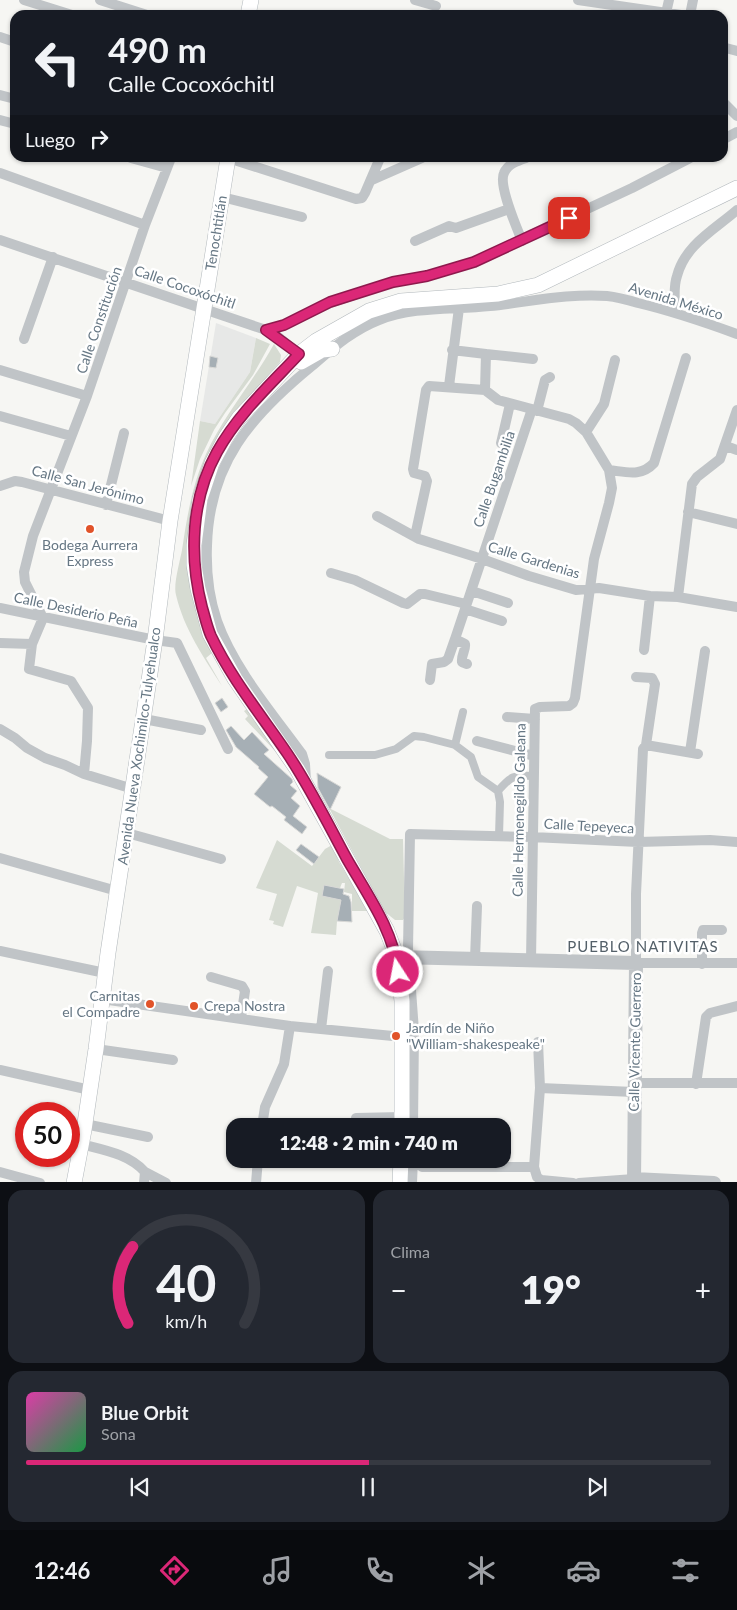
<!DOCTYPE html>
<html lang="es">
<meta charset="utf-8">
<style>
body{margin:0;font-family:Lato,sans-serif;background:#242831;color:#f1f3f6;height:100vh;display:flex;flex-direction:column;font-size:19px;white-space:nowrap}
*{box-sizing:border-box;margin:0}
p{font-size:16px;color:#9ea1a6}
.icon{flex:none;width:28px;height:28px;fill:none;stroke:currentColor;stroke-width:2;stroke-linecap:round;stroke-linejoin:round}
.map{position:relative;height:1182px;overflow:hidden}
.drawer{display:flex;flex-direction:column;gap:8px;padding:8px;background:#0d0f14;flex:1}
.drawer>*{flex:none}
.hud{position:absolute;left:10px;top:10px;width:718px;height:152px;border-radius:15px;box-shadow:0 1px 4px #0004;background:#171b24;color:#f1f3f6;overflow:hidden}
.speed{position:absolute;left:15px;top:1102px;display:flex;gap:10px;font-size:25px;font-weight:700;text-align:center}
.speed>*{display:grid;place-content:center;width:65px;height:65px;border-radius:50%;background:#171b24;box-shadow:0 1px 4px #0004;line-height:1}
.speed .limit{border:8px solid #d22;background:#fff;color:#111}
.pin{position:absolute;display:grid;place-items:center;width:42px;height:42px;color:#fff;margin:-21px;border-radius:10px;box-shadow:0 2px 8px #0006}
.me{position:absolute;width:55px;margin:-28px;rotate:349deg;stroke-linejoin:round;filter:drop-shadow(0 0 4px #0008)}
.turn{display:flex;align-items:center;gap:18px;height:105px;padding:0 15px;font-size:22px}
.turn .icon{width:65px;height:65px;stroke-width:2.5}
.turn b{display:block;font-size:35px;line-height:42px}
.then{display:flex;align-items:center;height:48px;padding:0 15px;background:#0003;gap:10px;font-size:19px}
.big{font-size:38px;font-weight:800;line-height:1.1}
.drawer .tile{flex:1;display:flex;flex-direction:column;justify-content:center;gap:8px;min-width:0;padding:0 18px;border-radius:15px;background:#242831}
.drawer .dial{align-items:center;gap:0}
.dial svg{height:130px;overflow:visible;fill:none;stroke:#363941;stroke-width:7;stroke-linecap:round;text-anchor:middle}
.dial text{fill:#f1f3f6;stroke:none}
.song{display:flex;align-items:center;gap:15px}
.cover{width:60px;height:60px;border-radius:8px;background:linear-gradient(135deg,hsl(320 70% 55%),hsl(140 70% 35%))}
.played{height:5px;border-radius:2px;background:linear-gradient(90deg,#db2777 50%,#363941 50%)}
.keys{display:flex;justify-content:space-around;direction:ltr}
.heat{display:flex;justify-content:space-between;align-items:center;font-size:28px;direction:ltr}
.drawer .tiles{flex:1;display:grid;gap:8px;grid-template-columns:1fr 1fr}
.tile:last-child{grid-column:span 2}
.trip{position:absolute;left:226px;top:1118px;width:285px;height:50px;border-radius:15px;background:#171b24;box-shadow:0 1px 4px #0004;font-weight:800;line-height:50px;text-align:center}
.tab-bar{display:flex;height:80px;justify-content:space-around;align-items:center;background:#090b0e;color:#9ea1a6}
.tab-bar .icon{width:35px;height:35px}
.tab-bar .selected{color:#db2777}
.tab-bar b{font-size:22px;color:#f1f3f6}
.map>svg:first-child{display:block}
.built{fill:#e7e8e7}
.green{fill:#d6dbd2}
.building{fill:#a6afb5;stroke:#d8d8d6}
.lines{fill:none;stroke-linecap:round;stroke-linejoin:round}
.secondary-casing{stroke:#b2b8bc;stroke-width:16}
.pedestrian{stroke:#c0c4c7;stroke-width:8}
.minor{stroke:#c0c4c7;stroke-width:10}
.tertiary{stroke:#c0c4c7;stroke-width:14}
.secondary{stroke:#fff;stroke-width:15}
.route-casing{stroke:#8e194d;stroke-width:12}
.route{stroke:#db2777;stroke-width:9}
.poi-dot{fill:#e15329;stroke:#fff;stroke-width:2}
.labels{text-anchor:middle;stroke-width:5;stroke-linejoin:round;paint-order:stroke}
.street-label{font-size:14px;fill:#667784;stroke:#fff}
.poi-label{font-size:14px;fill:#667784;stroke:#fff;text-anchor:start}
.neighbourhood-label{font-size:15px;letter-spacing:1px;fill:#546069;stroke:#fff}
</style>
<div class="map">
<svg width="737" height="1183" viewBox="0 0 737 1183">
<rect width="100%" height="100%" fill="#f6f6f3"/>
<path class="built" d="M216,323L256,338L250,372L215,424L200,421Z"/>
<path class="green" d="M256,338L270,344L253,375L225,413L214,430L200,459L191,486L200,421L215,424L250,372Z
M274,344L281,355L280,362L231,417L191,511L212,653L206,658L222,686C204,658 184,629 176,595C173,585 180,561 182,550C187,517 192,485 206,454C224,415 253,382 274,344Z
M247,709L276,752L245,719L248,716L244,711Z
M329,808L390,839H403L405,917L403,920H395L385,912Z
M277,840L312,866L325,849L332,845L339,862L368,911H352V894L344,892L345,883H342L340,888L324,885L322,896L341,900L337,921L336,935L311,933L318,893L297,886L283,927L273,924L274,921L269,920L277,894L256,888Z"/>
<path class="building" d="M210,356L218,358L216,368L209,367Z
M222,698L228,707L221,712L215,703Z
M231,726L244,740L252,732L269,750L264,754L292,779L293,782L290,785L297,791L291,798L300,806L293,816L307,827L302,834L284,820L286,817L272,806L270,807L254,794L268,777L258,768L259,767L236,747L226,730Z
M317,773L341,787L330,810L318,788Z
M301,844L319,857L314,864L296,850Z
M324,885L344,889L343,894L349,896L351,902L352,922L337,921L341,900L322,896Z"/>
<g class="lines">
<g class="secondary-casing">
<path id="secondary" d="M248,15L251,0
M301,362L322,350L332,349
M402,1126V1001L397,957L387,931L297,769L235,679L210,634L198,589L194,565V545L200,499L212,463L226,437L239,418L299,354L316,341L369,311L401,301L498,294L538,285L737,188
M74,1183L84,1130L96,1049L108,953L155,640L170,521L228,158
M400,1183L401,1159"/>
</g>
<path class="pedestrian" d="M455,745L463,712
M329,755H375L396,749L414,736L424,737L455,745L471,757L478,777L498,791L500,802L499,836
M498,791C511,776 513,775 533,776"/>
<path class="minor" d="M24,0L72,15
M100,0L147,15
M415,0L436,6
M578,0L681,15
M666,13L669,0
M690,15L693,0
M0,37L15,42
M722,47L737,51
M0,95L15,99
M722,101L737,116
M0,120L15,124
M722,140L737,132
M131,158L167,168
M228,158L356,199L362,198L365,193L380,158
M0,173L145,225
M372,180L422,158
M222,197L302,217
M0,240L266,330L276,335L299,354
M415,241L449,226L456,228L509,209
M522,241C517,228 498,185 504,173C508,164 517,161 526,158
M675,312C675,300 673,287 677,276C685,245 714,230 737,210
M266,330L284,325L330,303L393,282L427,276L474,262L632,188L690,158
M24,339L53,257
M452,350L486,354L485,390
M486,354L533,359
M0,370L87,396
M449,386L459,308
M537,411L545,380L550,377
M0,416L71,436
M586,432L604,404L615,360
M501,443L510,404
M726,446L737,450
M609,470C627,472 641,477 654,463L686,358
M0,486L15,481L22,482L170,521
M106,505L124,433
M688,512L737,524
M377,516L419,539L482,559L529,576L576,590L599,588L650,596L678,597L737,607
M415,536L427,481L425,476L414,473L413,469L426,390L429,386L485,390L498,400L569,419L576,423L586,432L609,470L612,488L609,503L594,559L575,698L573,703L569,706L540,707L535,709L531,961
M331,573L355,580L403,603L407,604L420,594H425L466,604
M472,591L508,603
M678,597L692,484L697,477L720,459L737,410
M0,608L155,640L177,643L228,749
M465,609L502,621
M0,643L32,644
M644,650L650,596
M467,664L462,662C461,655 466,650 465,644L455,639L532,409
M636,677L652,678L655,684L646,745
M430,680L432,664L444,662L448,659L455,639
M507,717L535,719
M144,719L201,730
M0,729L15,738L27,748L45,758L65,765L84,774L133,789
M477,741L534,756
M690,752L705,651
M698,754L646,745L643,749L636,894V963H737
M84,774L87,741L88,708L71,681L29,669L32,644L43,618L25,582L24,572L33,536L87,396L145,225L171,158
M306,781L305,764L302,754C273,714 234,669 217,621C209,597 206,571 207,546C209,463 251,416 312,366C333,348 353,330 379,320C414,306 453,310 490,306C529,302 569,293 607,296C617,297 628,300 638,303C672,311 704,322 737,334
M127,833L221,859
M0,858L117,891
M0,951L105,973
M475,959L477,906
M702,964V933L703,930H722
M211,977L242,986L245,991L241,1018
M102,999L290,1026L403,1037
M321,1029L328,971
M538,1042L540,1088L534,1167L537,1177L541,1180L573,1183
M96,1049L173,1060
M0,1070L90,1090
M634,1083H737
M696,1084L706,1017L710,1013L737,1006
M540,1088L634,1092
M356,1118L402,1117
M85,1124L148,1137
M69,1126L84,1130
M262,1126L265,1107L284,1064L290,1026
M413,1126L414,1031L408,949L410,834L532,837L638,842L710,840L737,842
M81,1144C104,1150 129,1154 145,1172L144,1183
M422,1167H534
M0,1172L40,1183
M145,1172L166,1183
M256,1183L258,1159
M412,1183L413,1159
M579,1183L634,1179"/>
<path class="tertiary" d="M397,957L636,963L634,1183
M634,1179L714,1183"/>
<use href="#secondary" class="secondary"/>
</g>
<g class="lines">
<g class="route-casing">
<path id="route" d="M398,972C394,931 367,894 347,859C328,824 310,787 287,753C261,715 231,678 211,636C207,627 205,617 202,607C189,556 191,499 217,452C238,414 270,385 299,354L266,330L284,325L330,302L393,282L427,276L474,262L569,218"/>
</g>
<use href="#route" class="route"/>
</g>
<g class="poi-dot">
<circle cx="90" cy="529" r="5"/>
<circle cx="150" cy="1004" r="5"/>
<circle cx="194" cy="1006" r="5"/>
<circle cx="396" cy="1036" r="5"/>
</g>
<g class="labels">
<g class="street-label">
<text transform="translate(216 233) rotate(-81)" y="5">Tenochtitlán</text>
<text transform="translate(185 287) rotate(19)" y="5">Calle Cocoxóchitl</text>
<text transform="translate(676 301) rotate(17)" y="5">Avenida México</text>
<text transform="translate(99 320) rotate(-71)" y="5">Calle Constitución</text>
<text transform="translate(494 479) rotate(-71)" y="5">Calle Bugambilia</text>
<text transform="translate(88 485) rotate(15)" y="5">Calle San Jerónimo</text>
<text transform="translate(534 560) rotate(17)" y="5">Calle Gardenias</text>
<text transform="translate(76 610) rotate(12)" y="5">Calle Desiderio Peña</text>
<text transform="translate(139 746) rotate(-82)" y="5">Avenida Nueva Xochimilco-Tulyehualco</text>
<text transform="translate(519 810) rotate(-89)" y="5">Calle Hermenegildo Galeana</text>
<text transform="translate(589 826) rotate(3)" y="5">Calle Tepeyeca</text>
<text transform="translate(635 1042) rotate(-89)" y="5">Calle Vicente Guerrero</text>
</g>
<g class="poi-label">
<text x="90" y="550" text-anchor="middle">Bodega Aurrera<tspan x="90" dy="16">Express</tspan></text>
<text x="140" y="1001" text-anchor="end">Carnitas<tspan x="140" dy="16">el Compadre</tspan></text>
<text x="204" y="1011">Crepa Nostra</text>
<text x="406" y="1033">Jardín de Niño<tspan x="406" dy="16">"William-shakespeake"</tspan></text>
</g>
<g class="neighbourhood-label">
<text x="643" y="952">PUEBLO NATIVITAS</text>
</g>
</g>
</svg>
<div class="speed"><div class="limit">50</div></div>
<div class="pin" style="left:569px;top:218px;background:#d93025"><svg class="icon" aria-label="arrive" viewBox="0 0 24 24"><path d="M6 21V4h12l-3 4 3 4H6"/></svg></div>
<svg class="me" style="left:398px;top:972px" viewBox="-20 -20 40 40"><circle r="17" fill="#db2777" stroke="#fff" stroke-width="3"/><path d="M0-11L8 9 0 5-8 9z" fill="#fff"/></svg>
<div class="trip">12:48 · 2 min · 740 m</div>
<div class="hud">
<div class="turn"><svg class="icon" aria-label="left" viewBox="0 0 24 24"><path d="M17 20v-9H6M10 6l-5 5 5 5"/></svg><div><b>490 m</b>Calle Cocoxóchitl</div></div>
<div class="then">Luego<svg class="icon" aria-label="right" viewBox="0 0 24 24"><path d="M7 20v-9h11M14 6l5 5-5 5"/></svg></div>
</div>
</div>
<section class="drawer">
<div class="tiles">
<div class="tile dial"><svg viewBox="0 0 100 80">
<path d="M14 69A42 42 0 1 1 86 69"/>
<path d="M14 69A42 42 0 0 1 17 22" stroke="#db2777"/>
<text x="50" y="56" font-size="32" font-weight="700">40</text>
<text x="50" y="72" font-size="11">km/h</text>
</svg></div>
<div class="tile"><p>Clima</p>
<div class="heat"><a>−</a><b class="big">19°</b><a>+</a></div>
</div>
<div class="tile">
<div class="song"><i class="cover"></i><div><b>Blue Orbit</b><p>Sona</p></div></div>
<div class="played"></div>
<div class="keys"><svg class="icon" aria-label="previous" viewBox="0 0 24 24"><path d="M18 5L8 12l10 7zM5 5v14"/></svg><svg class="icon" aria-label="pause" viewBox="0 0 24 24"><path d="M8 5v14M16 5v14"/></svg><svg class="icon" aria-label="next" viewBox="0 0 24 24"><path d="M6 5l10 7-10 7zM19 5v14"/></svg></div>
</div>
</div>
</section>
<nav class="tab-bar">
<b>12:46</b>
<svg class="icon selected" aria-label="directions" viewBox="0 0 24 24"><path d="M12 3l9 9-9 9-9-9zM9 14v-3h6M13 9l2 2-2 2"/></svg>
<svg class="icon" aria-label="music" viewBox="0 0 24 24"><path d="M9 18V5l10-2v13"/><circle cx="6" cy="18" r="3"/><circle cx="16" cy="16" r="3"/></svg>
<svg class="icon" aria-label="phone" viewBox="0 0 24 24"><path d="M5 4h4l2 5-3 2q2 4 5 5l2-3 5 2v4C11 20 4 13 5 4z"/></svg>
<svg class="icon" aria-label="climate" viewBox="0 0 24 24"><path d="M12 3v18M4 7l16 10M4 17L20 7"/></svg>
<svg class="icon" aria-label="car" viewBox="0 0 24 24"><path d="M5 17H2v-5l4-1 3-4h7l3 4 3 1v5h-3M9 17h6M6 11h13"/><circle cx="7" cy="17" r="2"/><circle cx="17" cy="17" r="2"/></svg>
<svg class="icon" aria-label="filters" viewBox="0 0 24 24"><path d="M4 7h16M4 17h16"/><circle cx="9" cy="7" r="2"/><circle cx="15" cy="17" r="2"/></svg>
</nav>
